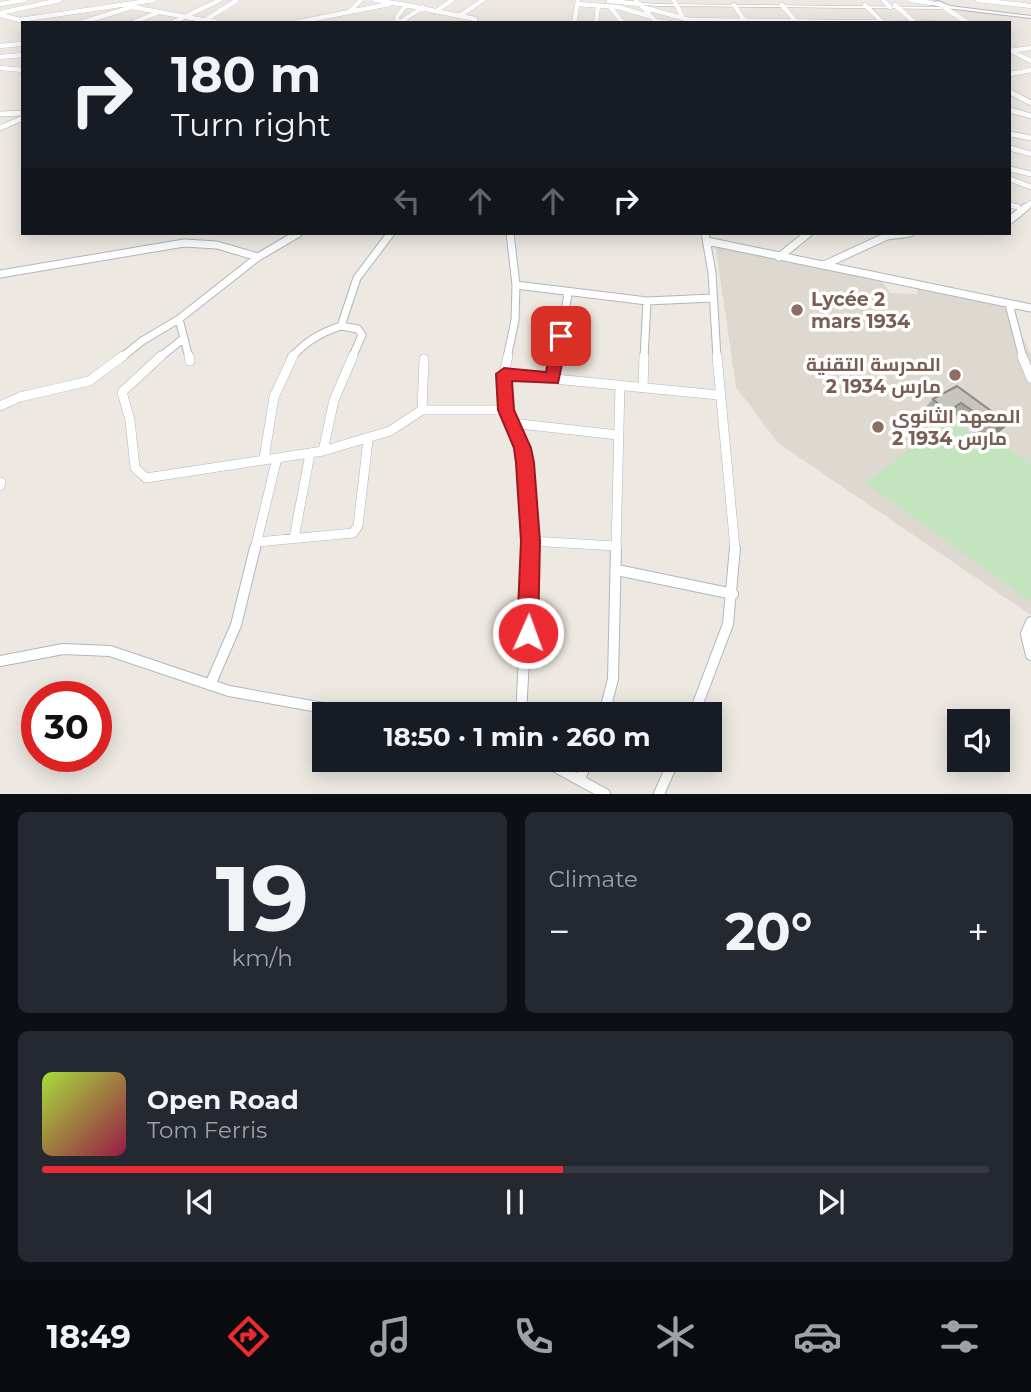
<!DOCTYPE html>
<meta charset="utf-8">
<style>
body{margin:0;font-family:Montserrat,Cairo,sans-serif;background:#242831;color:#f1f3f6;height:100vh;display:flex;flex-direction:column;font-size:26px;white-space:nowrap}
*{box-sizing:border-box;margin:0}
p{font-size:23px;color:#9ea1a6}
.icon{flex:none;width:38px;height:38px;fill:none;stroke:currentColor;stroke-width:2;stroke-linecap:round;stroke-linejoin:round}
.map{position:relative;height:794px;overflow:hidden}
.details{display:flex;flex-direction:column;gap:18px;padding:18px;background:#0d0f14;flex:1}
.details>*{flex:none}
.banner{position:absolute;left:21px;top:21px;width:990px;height:214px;border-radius:0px;box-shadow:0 4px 18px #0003;background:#171b24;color:#f1f3f6;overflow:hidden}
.buttons{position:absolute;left:947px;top:709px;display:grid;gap:14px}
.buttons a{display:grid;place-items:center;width:63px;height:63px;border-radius:0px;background:#171b24;box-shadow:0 4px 18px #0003;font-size:35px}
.speed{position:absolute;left:21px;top:681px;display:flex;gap:14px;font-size:35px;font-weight:700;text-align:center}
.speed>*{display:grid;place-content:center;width:91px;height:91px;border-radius:50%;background:#171b24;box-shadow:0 4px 18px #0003;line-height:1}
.speed .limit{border:10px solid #d22;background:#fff;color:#111}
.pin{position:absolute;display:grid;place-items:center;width:60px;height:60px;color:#fff;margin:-30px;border-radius:14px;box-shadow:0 4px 10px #0006}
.me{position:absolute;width:77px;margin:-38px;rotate:2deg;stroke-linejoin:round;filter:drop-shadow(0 0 5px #0008)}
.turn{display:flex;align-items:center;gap:24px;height:147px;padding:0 35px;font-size:32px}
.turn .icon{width:91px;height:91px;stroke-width:2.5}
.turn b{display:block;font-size:49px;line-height:60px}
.lanes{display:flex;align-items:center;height:66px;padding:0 35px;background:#0003;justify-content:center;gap:35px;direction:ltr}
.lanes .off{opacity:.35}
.big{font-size:52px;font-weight:700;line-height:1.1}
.details .tile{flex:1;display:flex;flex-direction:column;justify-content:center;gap:10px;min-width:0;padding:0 24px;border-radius:10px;background:#242831}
.details .dial{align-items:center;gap:0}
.dial b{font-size:91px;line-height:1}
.song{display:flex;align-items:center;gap:21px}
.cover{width:84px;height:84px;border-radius:10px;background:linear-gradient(135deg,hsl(80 70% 55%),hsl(340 70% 35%))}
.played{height:7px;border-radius:4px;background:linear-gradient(90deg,#eb2a32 55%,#363941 55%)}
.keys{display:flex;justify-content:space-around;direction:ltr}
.heat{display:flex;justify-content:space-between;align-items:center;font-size:38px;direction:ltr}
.details .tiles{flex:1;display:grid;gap:18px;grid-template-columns:1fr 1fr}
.tile:last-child{grid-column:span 2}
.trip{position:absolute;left:312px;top:702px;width:410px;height:70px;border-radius:0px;background:#171b24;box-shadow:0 4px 18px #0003;font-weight:700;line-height:70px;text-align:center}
.dock{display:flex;height:112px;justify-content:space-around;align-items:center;background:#090b0e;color:#9ea1a6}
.dock .icon{width:49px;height:49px}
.dock .selected{color:#eb2a32}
.dock b{font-size:32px;color:#f1f3f6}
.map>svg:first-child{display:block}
.education{fill:#ddd8d0}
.green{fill:#c2e5bd}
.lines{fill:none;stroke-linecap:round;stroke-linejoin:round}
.minor-far4-casing{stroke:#b2b6b9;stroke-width:5}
.minor-far3-casing{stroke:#b2b6b9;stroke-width:6}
.minor-far2-casing{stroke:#b2b6b9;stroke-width:9}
.minor-far1-casing{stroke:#b2b6b9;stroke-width:10}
.minor-casing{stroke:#b2b6b9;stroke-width:12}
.tertiary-casing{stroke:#b2b6b9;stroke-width:1}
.secondary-casing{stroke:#b3b8bd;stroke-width:2}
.minor-far4{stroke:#fff;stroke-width:4.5}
.minor-far3{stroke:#fff;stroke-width:5}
.minor-far2{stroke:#fff;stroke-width:7}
.minor-far1{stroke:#fff;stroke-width:9}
.minor{stroke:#fff;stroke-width:10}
.tertiary{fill:#fff;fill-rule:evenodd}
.secondary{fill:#fff;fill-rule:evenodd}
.wall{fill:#aca9a3}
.shaded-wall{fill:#8c8985}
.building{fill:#c8c4be;stroke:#8c8985;stroke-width:2}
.route{fill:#eb2a32;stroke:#991b20;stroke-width:2}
.education-dot{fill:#8d6e63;stroke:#fff;stroke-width:2.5}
.labels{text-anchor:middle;stroke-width:7;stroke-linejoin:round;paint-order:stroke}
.education-label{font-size:19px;font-weight:bold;fill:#785e54;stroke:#fff;text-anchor:start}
</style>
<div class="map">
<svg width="1031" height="794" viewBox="0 0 1031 794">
<rect width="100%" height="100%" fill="#ede9e2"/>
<path class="education" d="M715,242L877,276L891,293L917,294L918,286L1008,306L1031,355V615L778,443L736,387Z"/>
<path class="green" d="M950,418L985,445L995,438L1031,465V602L866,483Z"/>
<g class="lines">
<g class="minor-far4-casing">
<path id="minor-far4" d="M375,0L406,5L397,17L398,23
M674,0L683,18
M883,0L890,7
M910,0L932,3
M978,0L1031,6
M609,1L640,4L657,23
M0,4L25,0
M578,4L618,7L652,17
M406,5L475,19L474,23
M734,5L745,21
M782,5L797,23
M865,5L881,21
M895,5L913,21
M132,7L219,23
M610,7L623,23
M646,8L693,21
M945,8L968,23
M438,10L452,0
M349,12L390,4
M0,13L60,0
M0,15L20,20L154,0
M461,15L483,0
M689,20L936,23
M204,21L237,0
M655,21L671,23
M80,23L132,7
M132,23L159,12
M172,23L220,0
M294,23L349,12L361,0
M399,23L423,7
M574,23L578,0
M596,23L598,6
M0,46L21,44
M1010,50L1031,61
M1010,51L1031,48
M0,57L23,55
M0,68L23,70
M1010,74L1031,70"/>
</g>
<g class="minor-far3-casing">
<path id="minor-far3" d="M1010,92L1031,103
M1010,110L1031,116
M0,114L23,113
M0,128L23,118
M1010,134L1031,138
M1010,148L1031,154
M1010,169L1031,174
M1010,179L1031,187
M1010,205L1018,207
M1024,209L1031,203"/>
</g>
<g class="minor-far2-casing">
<path id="minor-far2" d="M1010,220L1026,207
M510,233L516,285L647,301L713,298
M705,233L712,273L717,358
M707,241L1031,308
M779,257L809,233
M824,265L887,236L910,233
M0,274L184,243L217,245L258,257
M1009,304L1023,358
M341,326L358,329L362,335L352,358
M121,358L142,341L179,319
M159,358L184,338
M189,358L179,319L258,257L299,233
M291,358C306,341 320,333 341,326L357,278L391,233
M507,358L515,320L516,285
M557,358L568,294
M644,358L647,301"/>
</g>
<g class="minor-far1-casing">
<path id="minor-far1" d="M161,356L122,392L130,420L135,468L146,478L323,451L390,431L422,410H506L504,374L508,356
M189,356L190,361
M717,356L735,549
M1022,356L1031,378
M504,374L718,395
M553,379L557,356
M643,388L644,356
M0,406L20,397L89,381L123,356
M422,410L424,359
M506,410L522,448L530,549
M511,423L618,435
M323,451L334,400L353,356
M264,459L274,397L293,356
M0,486L1,482
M294,538L310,454
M530,541L616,546
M257,542L353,533L358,526L368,440
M255,549L277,458
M616,549L620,385"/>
</g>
<g class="minor-casing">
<path id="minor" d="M617,570L733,594
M1031,622L1026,634L1031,655
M0,661L63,649L110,651L229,691L357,714
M210,685L236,625L255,548
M521,714L530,548
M604,714L613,679L616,548
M694,714L728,624L735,548
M543,760L605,794
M580,780L587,760
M659,794L674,760"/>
</g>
<g class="tertiary-casing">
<path id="tertiary" d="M633,0H638L641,3L660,4L941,7L943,8L941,9L660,6L640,5Z"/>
</g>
<g class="secondary-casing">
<path id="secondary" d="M938,1L950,6L1031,16V18L946,8L928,4Z"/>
</g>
<use href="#minor-far4" class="minor-far4"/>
<use href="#minor-far3" class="minor-far3"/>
<use href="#minor-far2" class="minor-far2"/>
<use href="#minor-far1" class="minor-far1"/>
<use href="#minor" class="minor"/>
<use href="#tertiary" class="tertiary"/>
<use href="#secondary" class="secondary"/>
</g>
<path class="wall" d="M957,386L1009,424L998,433L986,438L952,412L937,421L924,409L933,399Z"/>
<path class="shaded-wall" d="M961,403L952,412L937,421L947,412Z
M1009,424L998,433L986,438L997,428Z"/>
<path class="building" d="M957,386L1009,424L997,428L961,403L947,412L933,399Z"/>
<path class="route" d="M561,331L568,336L558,383L512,381L514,410L531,448L534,463L540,541L538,633L535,640L528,643L520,640L517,633L521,541L516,463L514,448L498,410L496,374L504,368L546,372L553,336Z"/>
<g class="education-dot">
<circle cx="797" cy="310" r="7"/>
<circle cx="955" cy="375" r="7"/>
<circle cx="878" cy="427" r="7"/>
</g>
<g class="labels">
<g class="education-label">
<text x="811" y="306">Lycée 2<tspan x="811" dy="22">mars 1934</tspan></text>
<text x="941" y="371" text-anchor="end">المدرسة التقنية<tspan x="941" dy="22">2 مارس 1934</tspan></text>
<text x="892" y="423">المعهد الثانوي<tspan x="892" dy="22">2 مارس 1934</tspan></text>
</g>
</g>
</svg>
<div class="buttons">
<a><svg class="icon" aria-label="sound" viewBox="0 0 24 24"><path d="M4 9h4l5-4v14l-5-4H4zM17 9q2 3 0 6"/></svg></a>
</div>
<div class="speed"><div class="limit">30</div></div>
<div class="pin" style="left:561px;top:336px;background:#d93025"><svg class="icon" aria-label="arrive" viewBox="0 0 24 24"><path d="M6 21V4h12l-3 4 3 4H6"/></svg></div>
<svg class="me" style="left:528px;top:633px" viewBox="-20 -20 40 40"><circle r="17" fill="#eb2a32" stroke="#fff" stroke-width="3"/><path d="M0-11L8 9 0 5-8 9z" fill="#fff"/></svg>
<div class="trip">18:50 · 1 min · 260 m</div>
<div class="banner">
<div class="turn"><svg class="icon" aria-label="right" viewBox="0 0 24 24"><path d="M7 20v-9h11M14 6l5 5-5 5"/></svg><div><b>180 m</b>Turn right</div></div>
<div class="lanes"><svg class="icon off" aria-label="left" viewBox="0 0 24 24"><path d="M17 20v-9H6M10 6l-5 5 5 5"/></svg><svg class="icon off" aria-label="ahead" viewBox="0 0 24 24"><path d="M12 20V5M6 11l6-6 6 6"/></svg><svg class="icon off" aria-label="ahead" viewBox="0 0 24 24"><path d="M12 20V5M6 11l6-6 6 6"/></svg><svg class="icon" aria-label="right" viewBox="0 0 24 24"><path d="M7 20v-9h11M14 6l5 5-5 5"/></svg></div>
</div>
</div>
<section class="details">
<div class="tiles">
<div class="tile dial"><b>19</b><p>km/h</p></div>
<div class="tile"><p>Climate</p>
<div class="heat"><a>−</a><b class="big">20°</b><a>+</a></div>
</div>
<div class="tile">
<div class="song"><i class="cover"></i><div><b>Open Road</b><p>Tom Ferris</p></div></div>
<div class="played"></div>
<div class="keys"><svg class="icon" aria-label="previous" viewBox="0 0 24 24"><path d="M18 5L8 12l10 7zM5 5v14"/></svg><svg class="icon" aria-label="pause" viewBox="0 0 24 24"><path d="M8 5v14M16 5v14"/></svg><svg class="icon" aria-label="next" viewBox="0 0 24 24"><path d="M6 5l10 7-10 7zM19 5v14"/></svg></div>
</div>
</div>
</section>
<nav class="dock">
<b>18:49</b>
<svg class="icon selected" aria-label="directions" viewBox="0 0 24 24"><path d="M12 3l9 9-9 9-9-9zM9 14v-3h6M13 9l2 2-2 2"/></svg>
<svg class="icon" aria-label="music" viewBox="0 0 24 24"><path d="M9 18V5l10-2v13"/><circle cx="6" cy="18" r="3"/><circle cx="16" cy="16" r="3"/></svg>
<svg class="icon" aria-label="phone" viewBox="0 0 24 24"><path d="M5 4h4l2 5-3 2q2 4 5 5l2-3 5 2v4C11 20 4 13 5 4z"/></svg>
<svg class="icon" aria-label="climate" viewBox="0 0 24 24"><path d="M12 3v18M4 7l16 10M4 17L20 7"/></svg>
<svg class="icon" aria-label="car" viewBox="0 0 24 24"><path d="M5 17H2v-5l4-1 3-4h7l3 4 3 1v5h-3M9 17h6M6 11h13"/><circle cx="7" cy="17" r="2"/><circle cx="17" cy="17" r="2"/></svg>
<svg class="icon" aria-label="filters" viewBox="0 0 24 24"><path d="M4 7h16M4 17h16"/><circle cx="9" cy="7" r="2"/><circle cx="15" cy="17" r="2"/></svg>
</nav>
